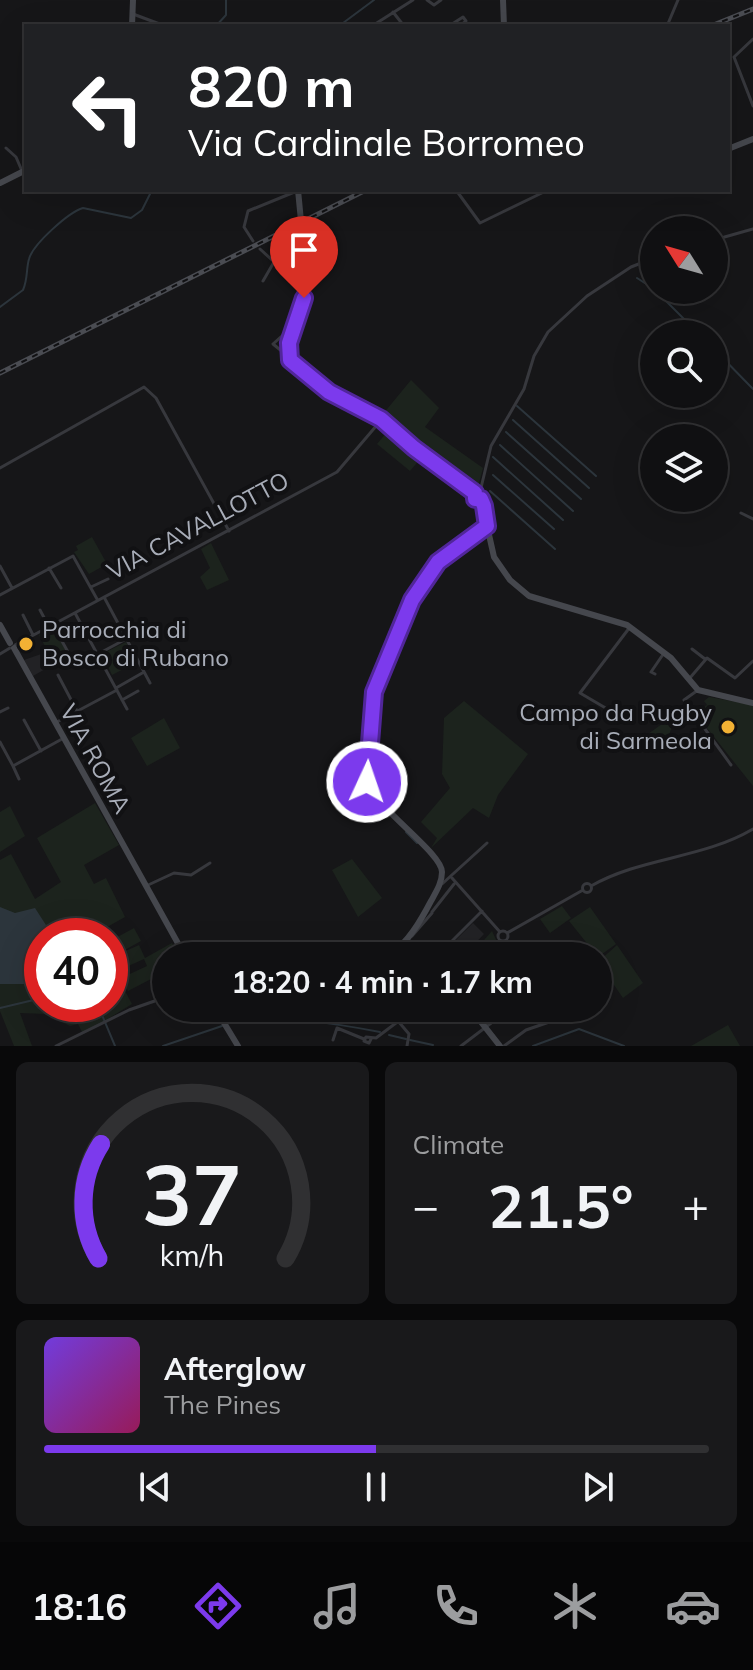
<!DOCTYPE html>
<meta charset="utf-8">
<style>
body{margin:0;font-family:Mulish,sans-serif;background:#19191b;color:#f1f3f6;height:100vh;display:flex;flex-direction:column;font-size:30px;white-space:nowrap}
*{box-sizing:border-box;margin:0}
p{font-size:26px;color:#9c9d9f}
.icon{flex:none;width:44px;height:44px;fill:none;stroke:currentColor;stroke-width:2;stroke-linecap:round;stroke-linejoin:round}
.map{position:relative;height:1046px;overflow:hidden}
.panel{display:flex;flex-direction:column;gap:16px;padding:16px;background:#09090a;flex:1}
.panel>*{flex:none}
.hud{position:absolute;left:24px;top:24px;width:706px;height:168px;border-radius:0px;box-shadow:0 8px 32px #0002,0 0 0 2px #303032;background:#202124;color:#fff;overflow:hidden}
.needle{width:52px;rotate:307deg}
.controls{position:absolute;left:640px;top:216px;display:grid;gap:16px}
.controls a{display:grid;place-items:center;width:88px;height:88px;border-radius:50%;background:#101012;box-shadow:0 8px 32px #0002,0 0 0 2px #303032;font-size:40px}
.speed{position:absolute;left:24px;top:918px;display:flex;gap:16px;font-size:40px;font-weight:700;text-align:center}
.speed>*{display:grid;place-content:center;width:104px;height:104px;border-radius:50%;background:#101012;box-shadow:0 8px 32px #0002,0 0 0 2px #303032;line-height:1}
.speed .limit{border:12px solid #d22;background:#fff;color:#111}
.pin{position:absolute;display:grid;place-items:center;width:68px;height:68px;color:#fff;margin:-82px -34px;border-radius:50% 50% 50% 0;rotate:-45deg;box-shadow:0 0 8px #0007}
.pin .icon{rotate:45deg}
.me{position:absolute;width:88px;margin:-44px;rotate:3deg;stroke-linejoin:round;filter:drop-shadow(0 0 6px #0008)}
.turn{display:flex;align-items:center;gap:28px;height:168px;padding:0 32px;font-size:36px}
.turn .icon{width:104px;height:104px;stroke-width:2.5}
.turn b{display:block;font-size:56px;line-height:68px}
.big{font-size:60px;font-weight:700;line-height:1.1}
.panel .tile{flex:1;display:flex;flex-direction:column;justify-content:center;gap:12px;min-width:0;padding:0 28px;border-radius:12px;background:#19191b}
.panel .dial{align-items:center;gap:0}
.dial svg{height:208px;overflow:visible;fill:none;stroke:#303032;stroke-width:7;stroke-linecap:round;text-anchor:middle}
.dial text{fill:#f1f3f6;stroke:none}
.song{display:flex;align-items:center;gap:24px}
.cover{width:96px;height:96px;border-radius:12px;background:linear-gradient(135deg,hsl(260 70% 55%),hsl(330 70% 35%))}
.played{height:8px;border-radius:4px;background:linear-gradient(90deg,#7c3aed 50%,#303032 50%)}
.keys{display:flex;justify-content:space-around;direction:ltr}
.heat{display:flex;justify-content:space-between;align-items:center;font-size:44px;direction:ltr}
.panel .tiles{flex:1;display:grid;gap:16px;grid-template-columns:1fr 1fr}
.tile:last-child{grid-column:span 2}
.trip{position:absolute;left:152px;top:942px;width:460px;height:80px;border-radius:40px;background:#101012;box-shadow:0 8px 32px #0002,0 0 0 2px #303032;font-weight:700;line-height:80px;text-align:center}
.tabs{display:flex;height:128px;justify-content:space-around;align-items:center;background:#060607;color:#9c9d9f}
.tabs .icon{width:56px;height:56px}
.tabs .current{color:#7c3aed}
.tabs b{font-size:36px;color:#f1f3f6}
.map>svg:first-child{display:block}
.built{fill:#222225}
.green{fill:#1c231d}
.water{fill:#2c353c}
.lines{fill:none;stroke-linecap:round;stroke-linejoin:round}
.stream{stroke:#2c353c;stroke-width:2}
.street{stroke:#37383d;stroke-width:3}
.secondary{stroke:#45474d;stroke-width:6}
.rail-casing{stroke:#4a4c52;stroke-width:5}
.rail{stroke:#111113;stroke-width:2;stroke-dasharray:6;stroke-linecap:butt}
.route-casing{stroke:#51269a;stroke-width:20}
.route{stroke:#7c3aed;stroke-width:14}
.poi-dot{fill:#f2b134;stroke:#111113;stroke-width:3}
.labels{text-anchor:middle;stroke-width:8;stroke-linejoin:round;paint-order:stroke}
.street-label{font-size:24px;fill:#a8adb8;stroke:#111113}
.poi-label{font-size:24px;fill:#a8adb8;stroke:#111113;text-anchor:start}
</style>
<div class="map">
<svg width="753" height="1046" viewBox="0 0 753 1046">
<rect width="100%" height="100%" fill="#161618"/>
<path class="built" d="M47,652L54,664L33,676L24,660Z
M473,923L484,934L463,956H454L447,949Z"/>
<path class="green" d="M411,380L439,408L425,427L483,468L478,487L475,488L387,422L383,414Z
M387,432L421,458L410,471L377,444Z
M92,537L107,564L89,574L74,552L78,550L76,546Z
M211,543L229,580L207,590L200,577L210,568L201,549Z
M53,627L70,658L55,665L39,635Z
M126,642L137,662L112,675L102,654Z
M709,697L753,705V786L695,713L707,705L704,701Z
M464,701L528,754L498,795L489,818L473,808L431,848L437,838L421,822L450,788L442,774L444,718Z
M667,714L675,716L664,752L648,734L662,724Z
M164,718L180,748L147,766L131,738Z
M95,803L119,845L84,865L94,884L106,878L125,917L91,936H42V1004H110V941L134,928L141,941L112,957L139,945L145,958L172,943L180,956H166V992L163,993L153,978L128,991L121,978L147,966L144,959L115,972L132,1004L83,1034L78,1024L70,1026L46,1014L20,1013L32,1046H14L0,1011V860L11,854L35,899L61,882L37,838Z
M10,806L25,836L0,852V812Z
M352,859L382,898L358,917L332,870Z
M562,906L571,918L550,933L540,919Z
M590,907L616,944L598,957L569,921Z
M492,931L497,942L508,949L501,956H470Z
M617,945L643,983L623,998L598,962Z
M728,1025L740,1046H691Z"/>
<path class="water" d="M0,907L15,913L35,908L53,936H42V984H0Z"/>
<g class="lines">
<path class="stream" d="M216,26L226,15V0
M339,26L374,0
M637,278L654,289
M655,290L699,334
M0,307L23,290C28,279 26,269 29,259C33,244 69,212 83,208L131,218L142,210L152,190
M714,349L753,389
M517,406L596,476
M513,420L589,488
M506,432L581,499
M500,445L573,511
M493,457L563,520
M493,475L554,529
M490,491L555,549
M406,832L417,843
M89,1004L102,1015L115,1046
M0,1008L42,998
M228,1023C262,1011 344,1025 380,1032
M389,1035L406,1039
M410,1040L433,1045
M163,1046L222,1026
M533,1046L579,1029L624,1046"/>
<path class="street" d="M427,0L434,5L441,0
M393,12L404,26
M133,14L165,26
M372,26L413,0
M449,26L463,17L466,21L460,26
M667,26L678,0
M753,39L734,57L753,106
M6,148L16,157L22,171
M456,190L480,223L548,190
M714,240L753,229
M253,241L244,227L248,211L297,191
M260,249L293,279L302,296
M263,281L274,262
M289,357L273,344L293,326
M0,468L144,387L156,398L229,531
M480,492L491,446L524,389L534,356L548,332L587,296L631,267L654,258
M741,513L753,519
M0,566L12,588
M49,568L61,588
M91,587L108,579
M0,595L73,556L97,599
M104,597L150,683
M40,610L49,627
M75,613L127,709
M23,615L33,635
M53,625L68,652
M15,645L337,472L377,425
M692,649L705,659
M0,654L10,648
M98,654L126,639
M655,674L651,672L664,653
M58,675L77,711
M689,679L707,658L735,678L753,661
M116,688L144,672
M698,690L684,700L731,765
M122,700L138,691
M609,710L580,693L630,627
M0,712L8,708
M24,720L41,751
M55,723L117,690
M0,742L13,766L62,739
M13,766L19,779
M452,878L500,932
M582.5 888a4.5 4.5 0 1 1 9 0a4.5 4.5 0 1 1-9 0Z
M442,884L487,843
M146,886L174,873L191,875L210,863
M591,886C642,857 702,859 753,829
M432,912L454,884
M498 936a5 5 0 1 1 10 0a5 5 0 1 1-10 0Z
M507,933L583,890
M412,936L432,913
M437,956L482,911
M387,1008L409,1034L407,1046
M371,1039L369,1043L364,1041L366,1037L376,1038L416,1008
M333,1040L337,1028L364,1039
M56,1046L129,1010L166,997
M461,1046L511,1008
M504,1046L526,1030L558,1019"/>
<path class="secondary" d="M503,0L504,26
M132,26L133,0
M728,149L753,139
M0,183L26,170
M298,190L301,221
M302,224L310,277L291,332L290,360L329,392L381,419L414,448L475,493
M474 496a4 4 0 1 1 8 0a4 4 0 1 1-8 0Z
M481,499L494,557L510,580L529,596L627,625L671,658L698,690L753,703
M0,625L10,643
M14,648L185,956
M407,941L422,956
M390,956C409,940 419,924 431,901C436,892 442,883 442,872C442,853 377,809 367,782C356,707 412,555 487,526
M215,1008L238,1046
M470,1008L500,1046"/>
<g class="rail-casing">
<path id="rail" d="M711,26L753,9
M0,373L366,190"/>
</g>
<use href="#rail" class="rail"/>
</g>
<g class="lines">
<g class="route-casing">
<path id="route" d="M304,298L289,343L290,360L329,392L381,419L414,448L475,493V499H481L484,506L487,526L438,562L412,600L374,692L367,782"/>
</g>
<use href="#route" class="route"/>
</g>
<g class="poi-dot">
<circle cx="26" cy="644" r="8"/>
<circle cx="728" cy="727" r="8"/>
</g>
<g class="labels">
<g class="street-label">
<text transform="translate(198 526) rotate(-28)" y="8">VIA CAVALLOTTO</text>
<text transform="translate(95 759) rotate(61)" y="8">VIA ROMA</text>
</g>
<g class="poi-label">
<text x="42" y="638">Parrocchia di<tspan x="42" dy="28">Bosco di Rubano</tspan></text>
<text x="712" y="721" text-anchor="end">Campo da Rugby<tspan x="712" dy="28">di Sarmeola</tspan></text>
</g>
</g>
</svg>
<div class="controls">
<a><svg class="needle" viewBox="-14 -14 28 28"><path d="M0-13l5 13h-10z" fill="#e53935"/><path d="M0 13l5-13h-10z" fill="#9c9d9f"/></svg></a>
<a><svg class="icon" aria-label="search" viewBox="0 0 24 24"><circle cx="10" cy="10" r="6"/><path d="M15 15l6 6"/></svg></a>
<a><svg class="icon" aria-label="layers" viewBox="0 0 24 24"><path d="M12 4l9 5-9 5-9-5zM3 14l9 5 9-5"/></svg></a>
</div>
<div class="speed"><div class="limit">40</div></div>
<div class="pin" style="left:304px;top:298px;background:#d93025"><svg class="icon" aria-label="arrive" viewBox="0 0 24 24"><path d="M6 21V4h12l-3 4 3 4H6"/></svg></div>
<svg class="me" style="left:367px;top:782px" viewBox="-20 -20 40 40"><circle r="17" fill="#7c3aed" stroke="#fff" stroke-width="3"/><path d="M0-11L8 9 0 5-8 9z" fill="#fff"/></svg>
<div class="trip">18:20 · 4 min · 1.7 km</div>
<div class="hud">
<div class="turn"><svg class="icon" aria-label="left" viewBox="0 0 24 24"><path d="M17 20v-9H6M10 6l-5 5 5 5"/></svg><div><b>820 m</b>Via Cardinale Borromeo</div></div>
</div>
</div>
<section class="panel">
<div class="tiles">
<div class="tile dial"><svg viewBox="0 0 100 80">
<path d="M14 69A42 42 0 1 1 86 69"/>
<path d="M14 69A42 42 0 0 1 15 25" stroke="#7c3aed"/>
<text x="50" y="56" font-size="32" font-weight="700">37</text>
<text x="50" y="72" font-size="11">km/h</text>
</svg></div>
<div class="tile"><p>Climate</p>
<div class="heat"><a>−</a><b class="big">21.5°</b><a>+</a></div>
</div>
<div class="tile">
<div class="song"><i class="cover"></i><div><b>Afterglow</b><p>The Pines</p></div></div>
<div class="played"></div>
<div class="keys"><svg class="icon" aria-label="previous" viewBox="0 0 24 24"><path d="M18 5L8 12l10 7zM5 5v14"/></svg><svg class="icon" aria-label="pause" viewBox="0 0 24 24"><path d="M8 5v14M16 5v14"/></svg><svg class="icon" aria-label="next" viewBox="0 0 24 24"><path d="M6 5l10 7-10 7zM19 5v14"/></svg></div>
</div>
</div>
</section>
<nav class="tabs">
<b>18:16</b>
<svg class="icon current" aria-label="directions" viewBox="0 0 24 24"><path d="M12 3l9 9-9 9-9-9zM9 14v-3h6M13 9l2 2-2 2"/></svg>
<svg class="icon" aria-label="music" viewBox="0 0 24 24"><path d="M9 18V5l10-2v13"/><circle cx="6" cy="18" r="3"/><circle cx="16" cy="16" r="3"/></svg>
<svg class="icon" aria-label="phone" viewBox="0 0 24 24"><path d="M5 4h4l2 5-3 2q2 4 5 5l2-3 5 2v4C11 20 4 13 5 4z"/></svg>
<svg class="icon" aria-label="climate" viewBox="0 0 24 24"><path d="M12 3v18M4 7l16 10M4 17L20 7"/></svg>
<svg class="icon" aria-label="car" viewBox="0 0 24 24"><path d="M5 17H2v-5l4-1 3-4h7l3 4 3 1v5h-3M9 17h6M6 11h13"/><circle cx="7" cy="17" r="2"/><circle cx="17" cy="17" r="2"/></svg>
</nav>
